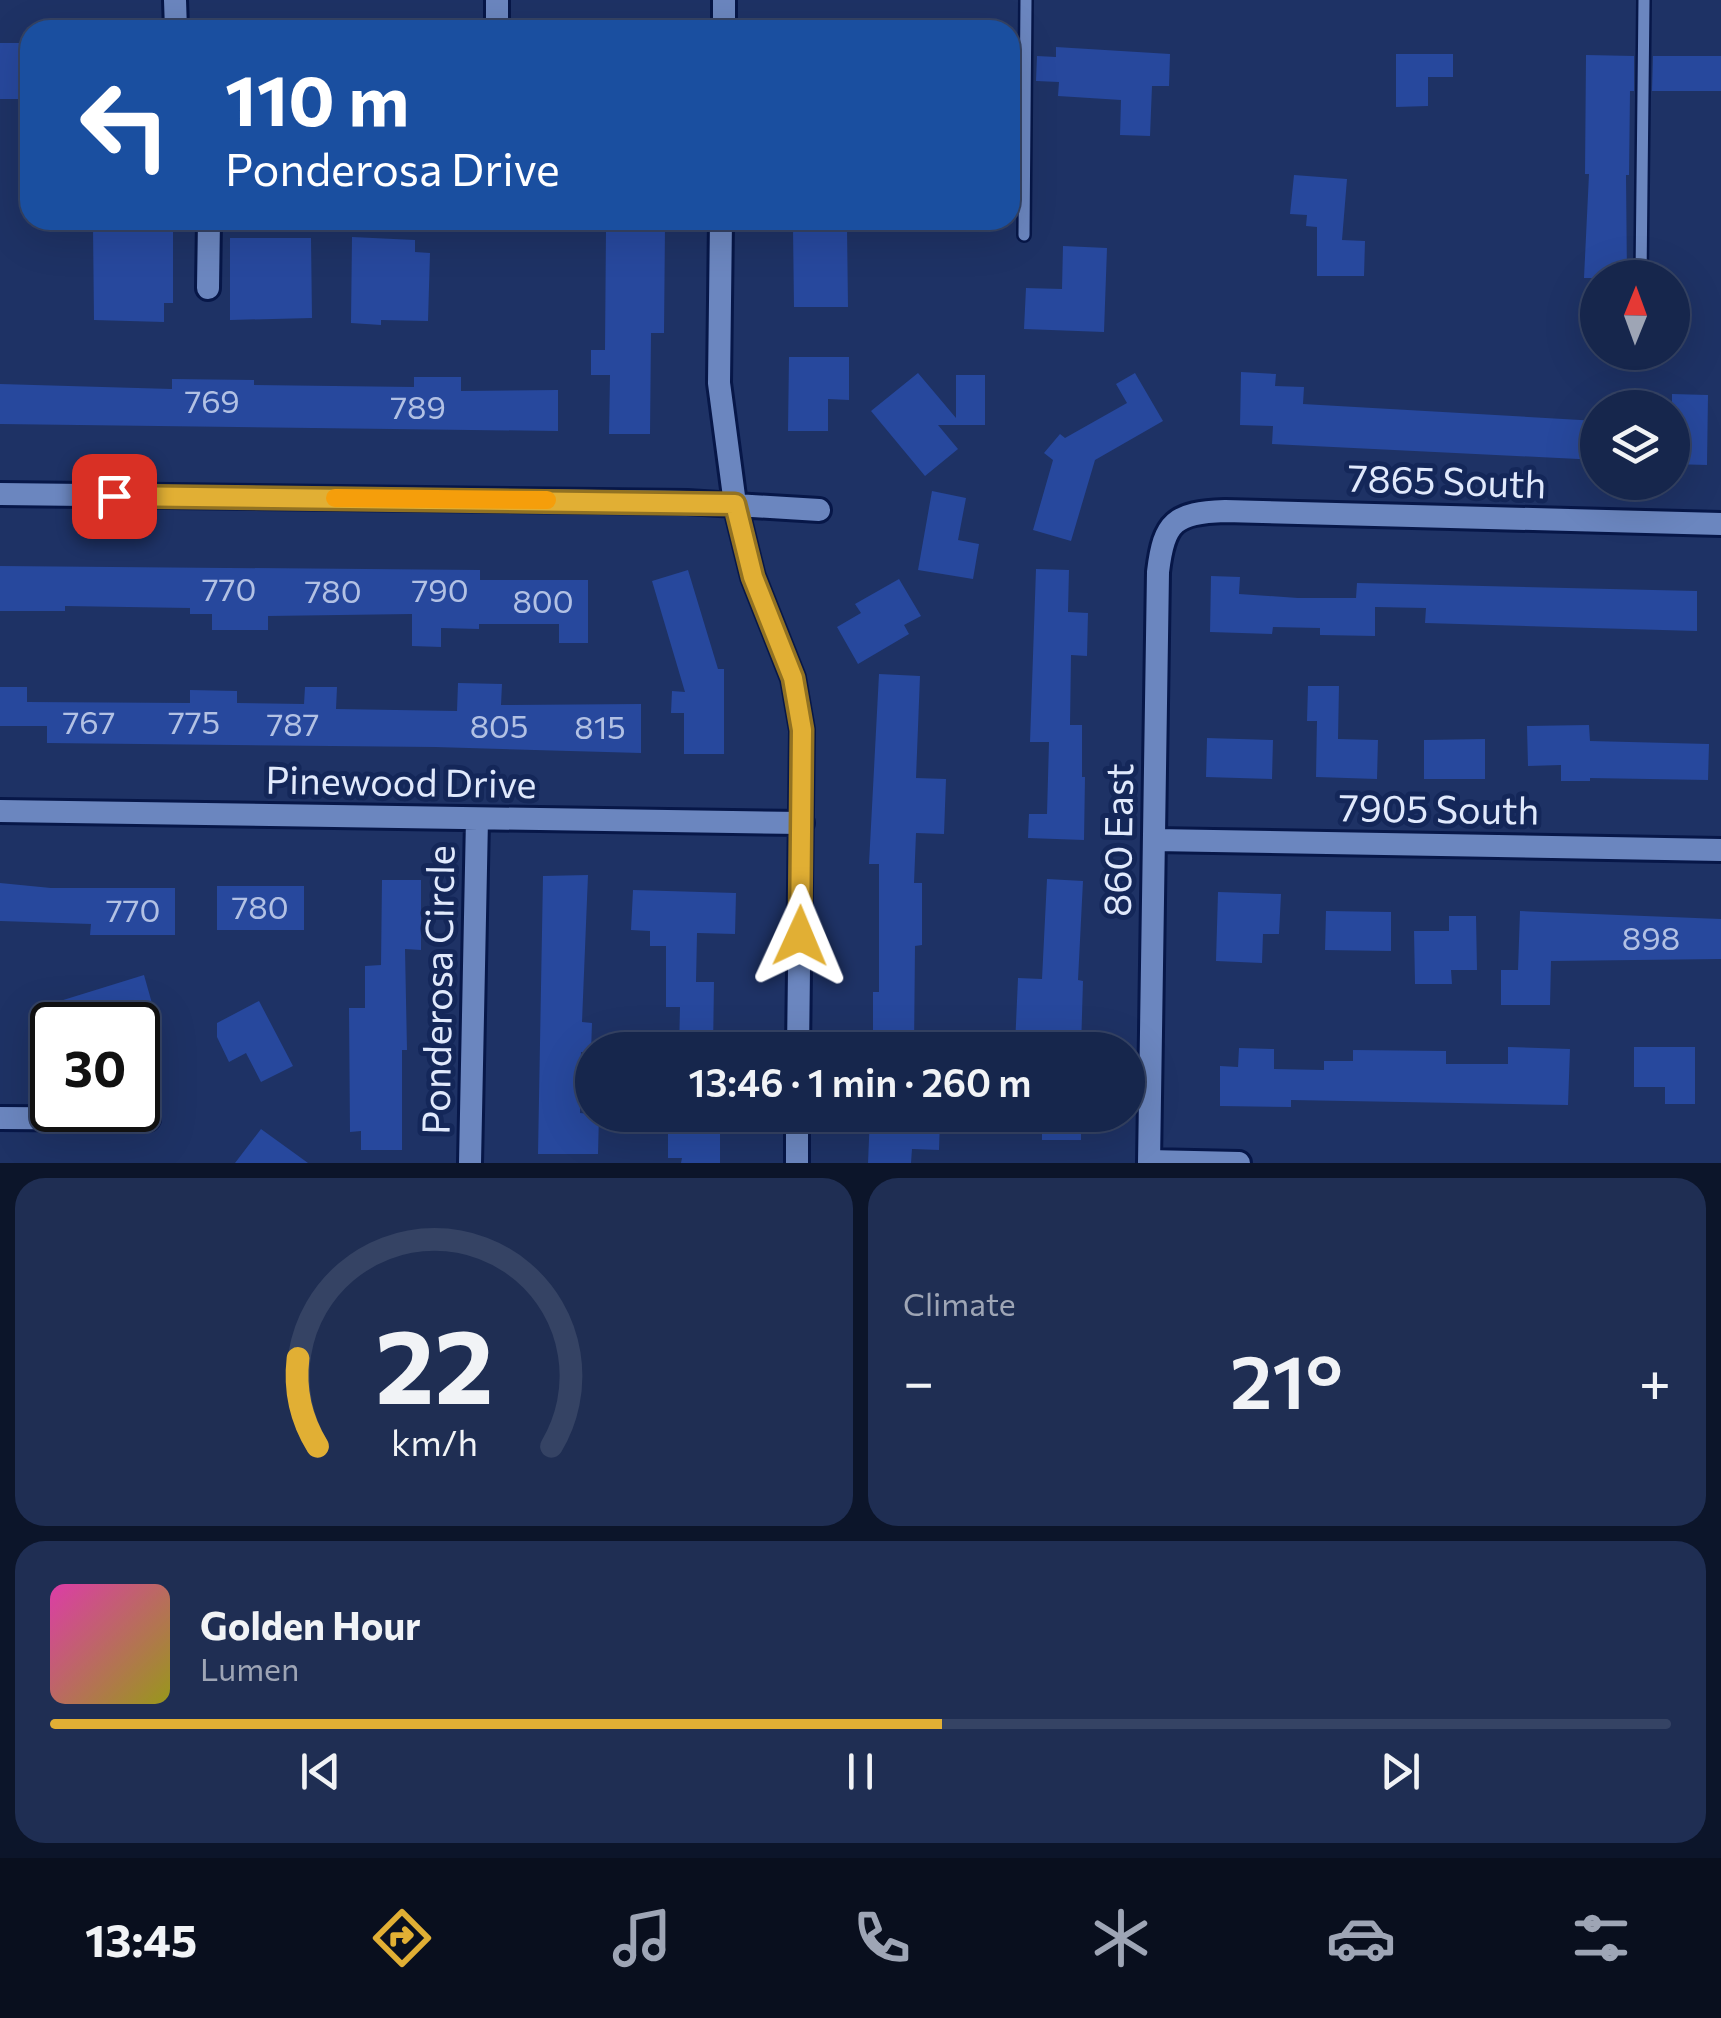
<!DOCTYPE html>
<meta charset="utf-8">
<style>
body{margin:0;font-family:Commissioner,sans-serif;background:#1f2e53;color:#f1f3f6;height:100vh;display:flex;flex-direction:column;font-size:38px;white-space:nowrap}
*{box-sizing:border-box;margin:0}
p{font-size:32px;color:#9ea5b5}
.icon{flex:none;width:55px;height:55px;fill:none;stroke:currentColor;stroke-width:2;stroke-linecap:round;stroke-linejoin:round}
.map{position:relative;height:1163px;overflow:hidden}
.drawer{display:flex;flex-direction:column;gap:15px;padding:15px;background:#0c152a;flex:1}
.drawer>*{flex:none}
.guide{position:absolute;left:20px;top:20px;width:1000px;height:210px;border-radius:30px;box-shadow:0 10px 40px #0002,0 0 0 2px #354364;background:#1a4fa0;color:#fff;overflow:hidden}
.needle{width:65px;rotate:1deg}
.controls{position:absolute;left:1580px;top:260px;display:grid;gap:20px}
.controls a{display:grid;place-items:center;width:110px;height:110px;border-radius:50%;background:#16264c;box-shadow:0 10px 40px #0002,0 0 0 2px #354364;font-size:50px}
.speed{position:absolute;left:30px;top:1002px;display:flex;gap:20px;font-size:50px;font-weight:700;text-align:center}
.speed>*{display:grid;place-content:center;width:130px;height:130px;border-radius:50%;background:#16264c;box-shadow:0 10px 40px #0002,0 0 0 2px #354364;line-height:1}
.speed .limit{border:5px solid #111;border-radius:15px;background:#fff;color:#111}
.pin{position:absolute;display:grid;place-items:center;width:85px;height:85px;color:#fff;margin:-42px;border-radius:20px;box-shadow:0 5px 15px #0006}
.me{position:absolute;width:110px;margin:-55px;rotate:1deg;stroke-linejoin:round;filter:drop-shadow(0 0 8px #0008)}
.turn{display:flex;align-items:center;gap:35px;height:210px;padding:0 40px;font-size:45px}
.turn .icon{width:130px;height:130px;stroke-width:2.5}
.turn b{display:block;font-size:70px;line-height:85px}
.big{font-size:75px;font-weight:600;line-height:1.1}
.drawer .tile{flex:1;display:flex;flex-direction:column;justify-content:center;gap:15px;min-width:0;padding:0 35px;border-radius:30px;background:#1f2e53}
.drawer .dial{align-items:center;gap:0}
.dial svg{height:260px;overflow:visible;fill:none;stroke:#354364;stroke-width:7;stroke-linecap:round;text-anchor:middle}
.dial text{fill:#f1f3f6;stroke:none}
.song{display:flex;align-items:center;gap:30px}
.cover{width:120px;height:120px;border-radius:15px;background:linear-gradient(135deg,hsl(320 70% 55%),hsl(60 70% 35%))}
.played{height:10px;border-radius:5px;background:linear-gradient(90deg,#e1af34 55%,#354364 55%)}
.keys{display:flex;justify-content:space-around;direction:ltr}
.heat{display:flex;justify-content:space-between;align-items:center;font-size:55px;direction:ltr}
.drawer .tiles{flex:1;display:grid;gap:15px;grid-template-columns:1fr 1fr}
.tile:last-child{grid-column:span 2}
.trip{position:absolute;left:575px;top:1032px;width:570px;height:100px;border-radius:50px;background:#16264c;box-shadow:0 10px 40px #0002,0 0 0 2px #354364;font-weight:600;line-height:100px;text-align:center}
.dock{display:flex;height:160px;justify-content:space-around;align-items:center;background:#090f1e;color:#9ea5b5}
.dock .icon{width:70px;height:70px}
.dock .active{color:#e1af34}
.dock b{font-size:45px;color:#f1f3f6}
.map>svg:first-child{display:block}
.building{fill:#27489d}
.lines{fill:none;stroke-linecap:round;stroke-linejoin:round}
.service-casing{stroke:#071748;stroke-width:16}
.minor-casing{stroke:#071748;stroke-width:28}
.service{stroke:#6b86bf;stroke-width:11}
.minor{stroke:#6b86bf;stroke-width:22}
.route-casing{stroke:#927222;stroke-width:25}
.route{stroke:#e1af34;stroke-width:18}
.slow{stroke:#f59e0b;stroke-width:18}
.labels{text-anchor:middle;stroke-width:10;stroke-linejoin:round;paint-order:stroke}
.number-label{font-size:32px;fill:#b2c1e4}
.street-label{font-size:38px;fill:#e0e9fc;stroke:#142759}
</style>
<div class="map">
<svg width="1721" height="1163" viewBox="0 0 1721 1163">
<rect width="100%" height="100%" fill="#1e3265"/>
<path class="building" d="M0,43H30V99H0Z
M1056,47L1170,54L1169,86H1152L1150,136L1120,135L1121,100L1058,96L1059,82L1036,81L1037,56L1056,57Z
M1396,54H1453V77H1428V106L1396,107Z
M1586,55L1634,56V91H1630L1629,175H1626L1627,278H1584L1589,174H1585Z
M1653,56H1721V91H1652Z
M1294,175L1347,179L1342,240L1365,241L1364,276H1317V227L1306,226L1307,215L1290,214Z
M93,227L173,228V303H164V322L94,320Z
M665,227L664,333H651L650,434H609L610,375H591V350H605L606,228Z
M847,227L848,307H794L793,228Z
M352,237L415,240V252L430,253L428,321L381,320V325L351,323Z
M230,238H311L312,318L230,320Z
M1063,246L1107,248L1104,332L1024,329L1026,288L1062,289Z
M789,357H849V400L828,399V431H788Z
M1241,372L1276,374L1275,386L1304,387L1303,404L1598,421V460L1272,444L1273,426L1240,425Z
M918,373L956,418V375H985V425H938L958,449L925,476L871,411Z
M1135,373L1163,421L1095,460L1071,541L1033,530L1053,460L1044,453L1060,434L1065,438L1127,403L1116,384Z
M414,377H461V391L558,390V431L0,424V384L172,389V379L254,380V385L414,387Z
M1672,394L1708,395L1707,465L1672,464Z
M932,491L966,498L958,540L979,544L973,579L918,570Z
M0,566L480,570V580H588V643H559V624H479V629L441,628V647L412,646V614L268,616V630H212V614H190V608L65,606V611H0Z
M1036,569L1069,570L1068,612L1088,613L1087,656L1071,655L1070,725H1082V777H1085L1084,840L1028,838L1029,814H1047L1049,742H1030Z
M688,570L718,669H724V754H684V713H671L672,691L685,692L652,581Z
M1211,576L1240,577L1239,594L1298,598H1356L1357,583L1697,591V631L1425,623L1426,608L1375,607V636L1320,635V628L1273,627L1272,634L1210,632Z
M899,579L921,616L904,625L909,634L858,664L837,627L861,613L855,604Z
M879,674L920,676L916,778L946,779L944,834L916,833L914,883H922V945L915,946L914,1050H873V992H879V864H869Z
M458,683L502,684L501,705L641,704V753L435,747L47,743V726H0V687H27V702L190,703V690L237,691V703L304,704L305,687H337L336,709L457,711Z
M1308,686H1339L1338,739L1378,740L1377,779L1316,777L1317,721H1307Z
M1589,725L1590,741L1709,744L1708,780L1590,778V781H1561V765L1528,766L1527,726Z
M1207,738L1273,740L1272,779L1206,777Z
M1485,739V779H1424V740Z
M588,875L582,1022L592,1023L591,1052H581L580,1113L599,1115L598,1154H538L543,876Z
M1047,879L1083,881L1078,980L1083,981L1081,1049L1015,1046L1018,978L1042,979Z
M382,880H421V950L405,949L407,1050H402V1150H361V1131L350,1132L349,1008H365V966L381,965Z
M0,883L51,888H175V935H90L91,924L0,921Z
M217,886H304V930H217Z
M633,890L736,893L735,934L697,933L696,982H714L713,1050H679L680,1007H666V946H650V931L631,930Z
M1218,892L1281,894L1279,934H1263L1262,963L1216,961Z
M1326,911L1391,912V951L1325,950Z
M1520,911L1721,919V959L1551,961L1550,1005H1501V970H1518Z
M1449,916H1476L1477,970H1451L1452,984H1415L1414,931H1449Z
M144,975L155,1014L118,1025H67L60,1001Z
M259,1001L293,1066L261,1082L246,1053L229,1062L217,1037V1023Z
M1508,1047L1570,1049L1568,1105L1291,1100V1107L1220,1106V1066L1238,1067L1239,1048L1274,1049V1069L1324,1070V1061H1353V1050L1446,1051V1064H1508Z
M1634,1047H1695V1104H1665V1087H1634Z
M679,1115H720V1163H681L682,1158H668V1131H679Z
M870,1115H913V1118L940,1119L939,1150L912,1149L911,1163H868Z
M1042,1115H1081V1140H1042Z
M261,1129L308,1163H235Z"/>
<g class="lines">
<g class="service-casing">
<path id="service" d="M1024,235L1026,0
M1641,278L1644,0"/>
</g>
<g class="minor-casing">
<path id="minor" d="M175,0L176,30
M497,30V0
M724,30V0
M721,220L719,383L735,504L753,577L793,678L802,730L798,1050
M208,288L209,220
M0,494L687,502L819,510
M0,811L802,823
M1155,840L1721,850
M0,1118L148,1119
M1149,1161L1239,1163
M470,1163L477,819
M797,1163V1115
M1149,1163L1158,572C1164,521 1175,513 1225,511L1721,524"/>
</g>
<use href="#service" class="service"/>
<use href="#minor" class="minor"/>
</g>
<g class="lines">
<g class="route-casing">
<path id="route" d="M114,496L735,504L753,577L793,678L802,730L800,936"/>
</g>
<use href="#route" class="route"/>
<path class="slow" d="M335,498L547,500"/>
</g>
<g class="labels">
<g class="number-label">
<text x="212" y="413">769</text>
<text x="418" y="419">789</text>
<text x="229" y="601">770</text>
<text x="440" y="602">790</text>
<text x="333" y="603">780</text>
<text x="543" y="613">800</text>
<text x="89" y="734">767</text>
<text x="194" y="734">775</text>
<text x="293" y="736">787</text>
<text x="499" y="738">805</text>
<text x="600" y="739">815</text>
<text x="260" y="919">780</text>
<text x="133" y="922">770</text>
<text x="1651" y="950">898</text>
</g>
<g class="street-label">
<text transform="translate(1447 482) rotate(2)" y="13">7865 South</text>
<text transform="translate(401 783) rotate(1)" y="13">Pinewood Drive</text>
<text transform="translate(1439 810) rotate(1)" y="13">7905 South</text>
<text transform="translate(1119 840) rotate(-89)" y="13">860 East</text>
<text transform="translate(439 990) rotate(-89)" y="13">Ponderosa Circle</text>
</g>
</g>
</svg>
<div class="controls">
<a><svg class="needle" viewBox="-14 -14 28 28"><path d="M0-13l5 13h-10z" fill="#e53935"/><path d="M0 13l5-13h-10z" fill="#9ea5b5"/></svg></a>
<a><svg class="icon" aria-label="layers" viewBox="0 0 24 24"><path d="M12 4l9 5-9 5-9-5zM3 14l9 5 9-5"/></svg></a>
</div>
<div class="speed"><div class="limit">30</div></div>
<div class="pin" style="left:114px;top:496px;background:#d93025"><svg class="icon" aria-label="arrive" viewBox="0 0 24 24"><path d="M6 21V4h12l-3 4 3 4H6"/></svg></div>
<svg class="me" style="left:800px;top:936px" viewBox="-20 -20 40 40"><path d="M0-17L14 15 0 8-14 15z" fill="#e1af34" stroke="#fff" stroke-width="4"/></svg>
<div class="trip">13:46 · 1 min · 260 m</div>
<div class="guide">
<div class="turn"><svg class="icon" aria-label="left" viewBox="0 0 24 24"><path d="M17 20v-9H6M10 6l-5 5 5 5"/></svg><div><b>110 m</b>Ponderosa Drive</div></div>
</div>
</div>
<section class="drawer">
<div class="tiles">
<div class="tile dial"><svg viewBox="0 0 100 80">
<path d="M14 69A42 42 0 1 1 86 69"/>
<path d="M14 69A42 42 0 0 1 8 42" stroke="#e1af34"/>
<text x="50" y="56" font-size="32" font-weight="700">22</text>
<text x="50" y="72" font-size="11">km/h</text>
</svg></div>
<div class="tile"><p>Climate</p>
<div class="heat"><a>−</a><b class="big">21°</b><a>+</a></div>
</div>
<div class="tile">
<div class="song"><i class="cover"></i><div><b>Golden Hour</b><p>Lumen</p></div></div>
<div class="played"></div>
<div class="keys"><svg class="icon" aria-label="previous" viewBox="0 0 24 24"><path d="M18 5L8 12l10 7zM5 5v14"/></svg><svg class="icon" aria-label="pause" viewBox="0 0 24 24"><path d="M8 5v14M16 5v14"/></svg><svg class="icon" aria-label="next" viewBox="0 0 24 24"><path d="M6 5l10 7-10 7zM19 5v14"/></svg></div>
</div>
</div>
</section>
<nav class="dock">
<b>13:45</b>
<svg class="icon active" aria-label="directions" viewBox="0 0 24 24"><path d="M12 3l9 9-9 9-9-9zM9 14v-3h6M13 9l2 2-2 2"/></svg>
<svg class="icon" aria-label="music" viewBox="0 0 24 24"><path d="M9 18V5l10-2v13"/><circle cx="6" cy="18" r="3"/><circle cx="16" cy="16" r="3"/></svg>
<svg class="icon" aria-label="phone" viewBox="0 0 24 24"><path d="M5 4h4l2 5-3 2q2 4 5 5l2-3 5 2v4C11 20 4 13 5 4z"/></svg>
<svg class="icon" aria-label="climate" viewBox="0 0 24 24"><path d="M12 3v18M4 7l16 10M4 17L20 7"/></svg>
<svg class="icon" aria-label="car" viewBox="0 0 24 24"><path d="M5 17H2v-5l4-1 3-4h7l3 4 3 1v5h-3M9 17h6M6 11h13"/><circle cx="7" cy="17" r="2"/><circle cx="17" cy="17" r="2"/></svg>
<svg class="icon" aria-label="filters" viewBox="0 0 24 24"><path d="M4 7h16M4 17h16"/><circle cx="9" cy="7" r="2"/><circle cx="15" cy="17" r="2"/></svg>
</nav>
